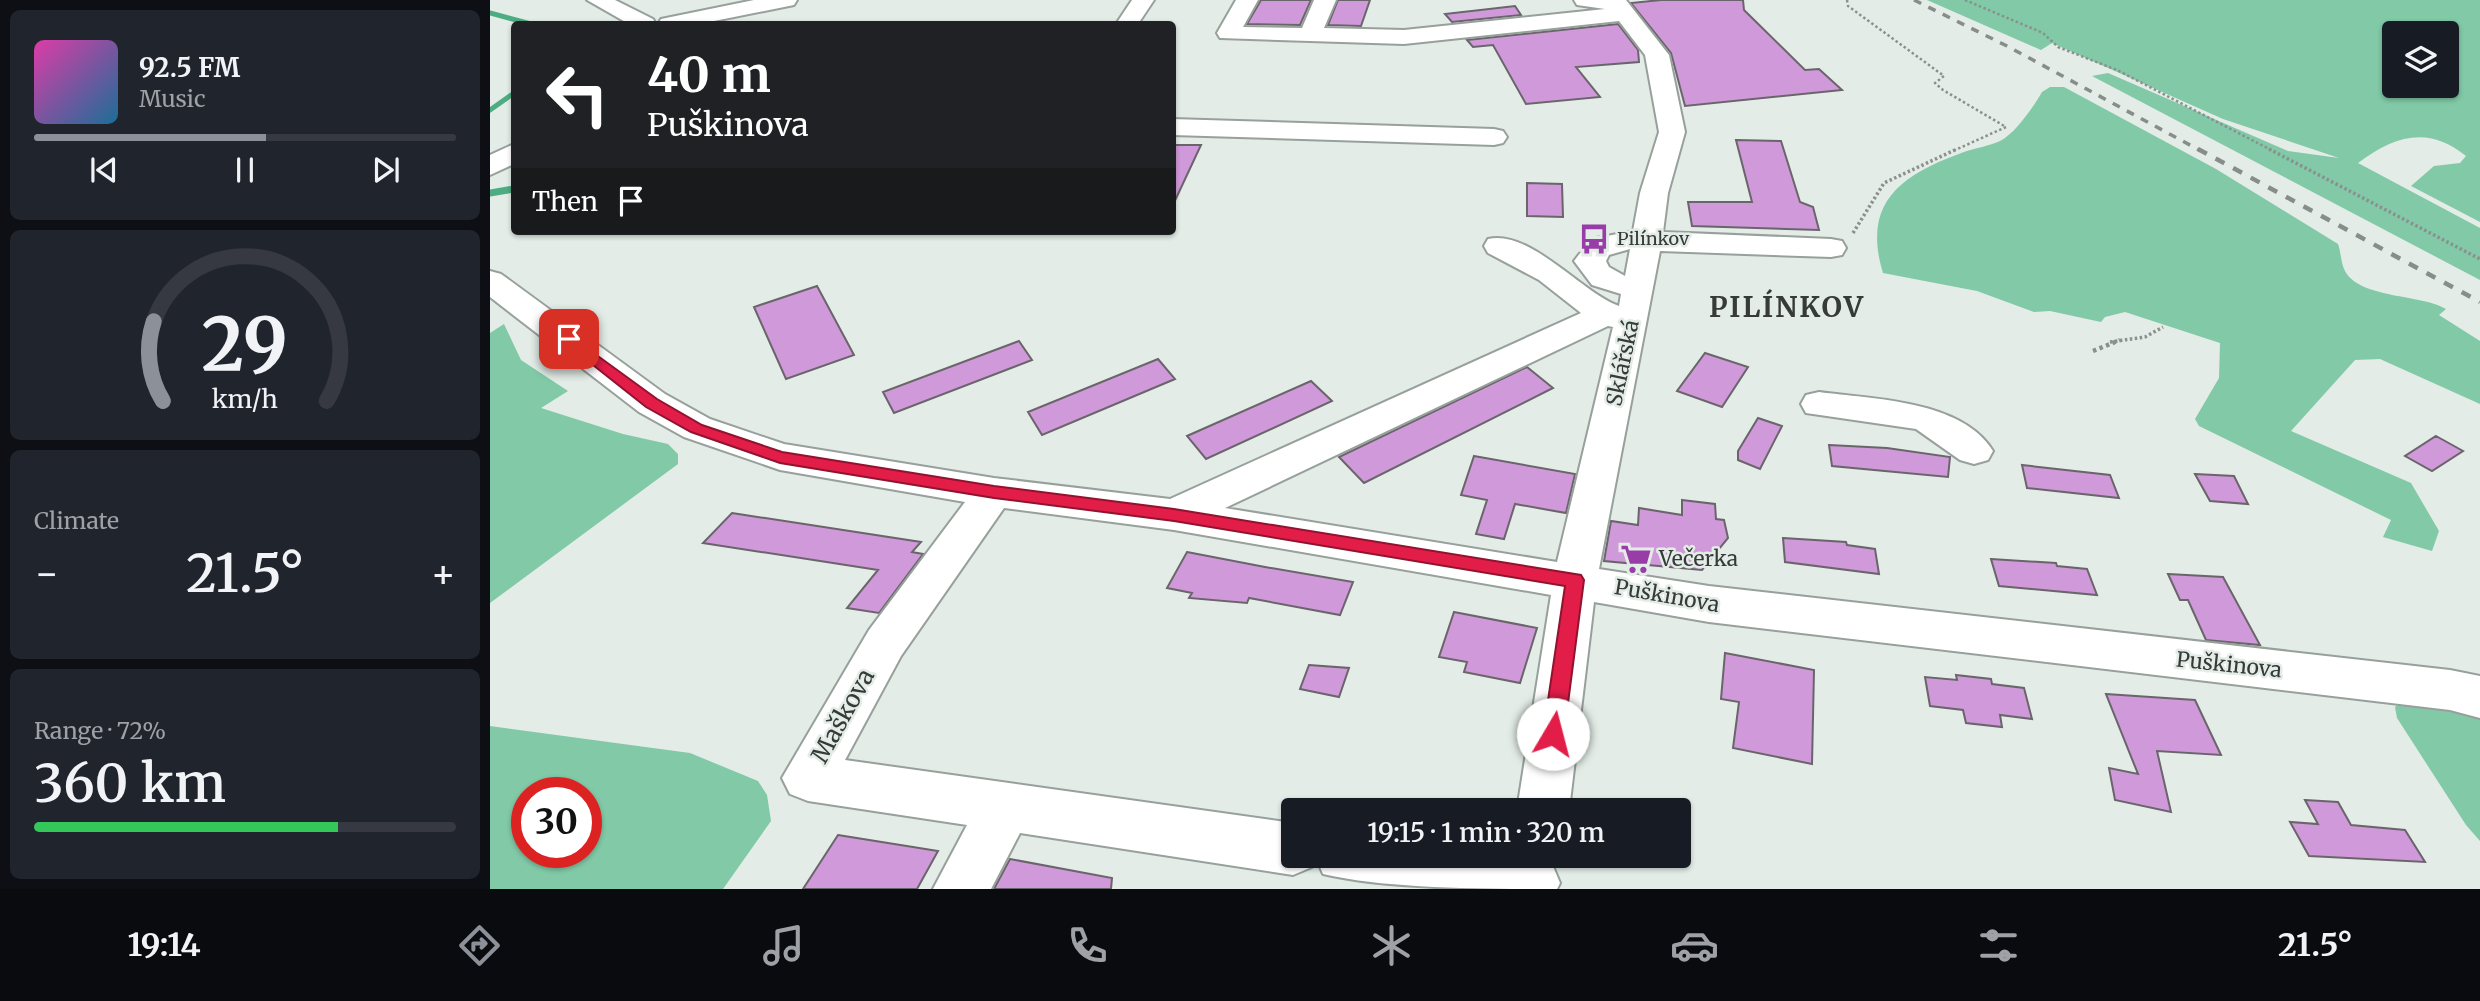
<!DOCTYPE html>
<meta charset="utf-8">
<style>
body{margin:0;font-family:Merriweather,serif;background:#20242c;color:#f1f3f6;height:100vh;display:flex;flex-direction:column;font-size:26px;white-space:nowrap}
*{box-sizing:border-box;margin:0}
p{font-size:23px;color:#9ea1a6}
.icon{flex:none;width:38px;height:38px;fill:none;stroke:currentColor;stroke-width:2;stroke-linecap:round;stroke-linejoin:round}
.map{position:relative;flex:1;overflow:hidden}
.details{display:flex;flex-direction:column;gap:10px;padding:10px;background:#0d0f14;width:490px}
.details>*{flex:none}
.hud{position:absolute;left:21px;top:21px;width:665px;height:214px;border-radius:7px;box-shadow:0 2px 5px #0004;background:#202124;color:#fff;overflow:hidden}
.buttons{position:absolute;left:1892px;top:21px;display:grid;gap:14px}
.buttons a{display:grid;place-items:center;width:77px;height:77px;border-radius:7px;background:#171b24;box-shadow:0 2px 5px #0004;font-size:35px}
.speed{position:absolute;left:21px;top:777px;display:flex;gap:14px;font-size:35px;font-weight:700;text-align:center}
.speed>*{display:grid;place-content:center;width:91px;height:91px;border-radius:50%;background:#171b24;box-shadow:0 2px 5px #0004;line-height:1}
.speed .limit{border:10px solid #d22;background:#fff;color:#111}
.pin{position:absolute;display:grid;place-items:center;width:60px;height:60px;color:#fff;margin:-30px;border-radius:14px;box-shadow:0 4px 10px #0006}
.me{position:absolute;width:77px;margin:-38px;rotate:8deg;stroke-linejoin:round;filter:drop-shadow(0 0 5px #0008)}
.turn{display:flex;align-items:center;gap:24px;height:147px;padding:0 21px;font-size:32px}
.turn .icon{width:91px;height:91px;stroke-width:2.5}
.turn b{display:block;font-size:49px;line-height:60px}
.then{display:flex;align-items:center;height:66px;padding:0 21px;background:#0003;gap:14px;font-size:26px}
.big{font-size:52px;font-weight:600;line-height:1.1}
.details .widget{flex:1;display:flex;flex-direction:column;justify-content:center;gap:10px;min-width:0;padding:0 24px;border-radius:10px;background:#20242c}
.details .dial{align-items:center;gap:0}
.dial svg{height:182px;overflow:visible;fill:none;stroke:#363941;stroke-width:7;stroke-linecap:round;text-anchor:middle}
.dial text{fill:#f1f3f6;stroke:none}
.song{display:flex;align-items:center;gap:21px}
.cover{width:84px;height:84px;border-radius:10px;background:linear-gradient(135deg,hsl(320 70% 55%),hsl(200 70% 35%))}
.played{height:7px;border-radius:4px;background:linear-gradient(90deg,#8c9099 55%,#363941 55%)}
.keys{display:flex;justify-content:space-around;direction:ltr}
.heat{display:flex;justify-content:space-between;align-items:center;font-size:38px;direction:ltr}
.charge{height:10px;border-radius:5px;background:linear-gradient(90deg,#34c759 72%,#363941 0)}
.trip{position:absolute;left:791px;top:798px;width:410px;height:70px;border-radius:7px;background:#171b24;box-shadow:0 2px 5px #0004;font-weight:600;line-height:70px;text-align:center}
.tab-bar{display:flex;height:112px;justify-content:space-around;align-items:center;background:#090b0e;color:#9ea1a6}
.tab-bar .icon{width:49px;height:49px}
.tab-bar .selected{color:#8c9099}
.tab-bar b{font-size:32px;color:#f1f3f6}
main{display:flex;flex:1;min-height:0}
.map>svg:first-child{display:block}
.green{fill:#81c9a7;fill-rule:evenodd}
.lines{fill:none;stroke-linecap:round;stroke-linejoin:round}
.stream-far1{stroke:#4eac83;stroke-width:5}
.stream{stroke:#4eac83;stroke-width:7}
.building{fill:#d099d9;stroke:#6a656b;stroke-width:2}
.minor-casing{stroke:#97a09b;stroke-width:4}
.path-far2{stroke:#8a918d;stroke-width:2.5;stroke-dasharray:2.5 2.5;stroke-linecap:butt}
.path-far1{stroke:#8a918d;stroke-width:3.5;stroke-dasharray:2.5 2.5;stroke-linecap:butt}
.path{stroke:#8a918d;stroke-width:4.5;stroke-dasharray:3.5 3.5;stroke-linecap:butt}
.minor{fill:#fff;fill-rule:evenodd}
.rail-far1{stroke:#878e8a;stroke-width:3.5;stroke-dasharray:8 8;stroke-linecap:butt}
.rail{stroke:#878e8a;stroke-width:4.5;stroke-dasharray:10 10;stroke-linecap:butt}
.route{fill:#e11d48;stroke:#92132f;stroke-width:2}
.labels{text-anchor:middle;stroke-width:5;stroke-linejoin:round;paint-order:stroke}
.far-poi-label{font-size:18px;fill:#363a38;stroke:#e3ece7;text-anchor:start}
.street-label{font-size:21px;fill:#363a38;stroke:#e3ece7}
.poi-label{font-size:21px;fill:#363a38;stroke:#e3ece7;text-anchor:start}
.near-street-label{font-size:24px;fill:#363a38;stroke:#e3ece7}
.district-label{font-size:28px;font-weight:bold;letter-spacing:2px;fill:#363a38;stroke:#e3ece7}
</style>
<main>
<section class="details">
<div class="widget">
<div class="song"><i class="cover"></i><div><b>92.5 FM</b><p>Music</p></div></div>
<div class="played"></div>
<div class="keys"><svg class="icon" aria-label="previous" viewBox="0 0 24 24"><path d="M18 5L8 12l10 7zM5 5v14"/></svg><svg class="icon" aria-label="pause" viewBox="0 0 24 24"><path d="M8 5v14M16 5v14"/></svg><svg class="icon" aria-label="next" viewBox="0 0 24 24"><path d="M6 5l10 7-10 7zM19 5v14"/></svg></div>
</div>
<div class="widget dial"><svg viewBox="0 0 100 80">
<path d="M14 69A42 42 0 1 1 86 69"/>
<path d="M14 69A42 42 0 0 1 10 34" stroke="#8c9099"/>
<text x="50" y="56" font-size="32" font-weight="700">29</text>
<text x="50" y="72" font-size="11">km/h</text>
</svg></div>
<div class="widget"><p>Climate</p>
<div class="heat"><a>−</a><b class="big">21.5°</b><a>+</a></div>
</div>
<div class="widget"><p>Range · 72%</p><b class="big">360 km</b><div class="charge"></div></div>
</section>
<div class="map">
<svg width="1990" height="889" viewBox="0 0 1990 889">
<rect width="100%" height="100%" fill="#e3ece7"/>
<path class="green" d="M1437,0H1990V222L1921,186L1944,166L1970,163L1976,156C1938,125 1904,136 1868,163L1990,228V280L1602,76L1618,73L1798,151L1849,158L1733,119L1562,43L1551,50ZM1904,33H1956V86H1904Z
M1560,87H1574L1726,169L1848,244C1851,252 1851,264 1855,271C1870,299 1932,294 1956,309L1949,315L1990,341V404L1890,359L1865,360L1801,431L1921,483L1949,531L1942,551L1893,537L1901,520L1709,426L1705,419L1729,378L1730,343L1635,312L1615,317L1611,322L1560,311L1544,312L1487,291L1393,273C1371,201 1413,174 1474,152C1486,148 1499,146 1510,141C1525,134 1544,106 1552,92Z
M14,324L31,360L78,391L51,408L133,434L178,444L188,454V464L0,603V333Z
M1913,701L1990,712V841L1976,825L1907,718L1905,707Z
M0,726L200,753L268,781L277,795L281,821L233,889H0ZM37,793H96V852H37Z"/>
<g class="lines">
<path class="stream-far1" d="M0,13L41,24
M0,110L24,93"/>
<path class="stream" d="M0,193L24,189"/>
</g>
<path class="building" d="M771,0H821L810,25L757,24Z
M848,0H880L871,26L838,25Z
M1171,0H1253L1254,10L1315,70L1329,69L1352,90L1195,106L1181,53L1141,3Z
M1025,6L1031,15L962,22L955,14Z
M1128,24L1148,50L1149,62L1086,67L1110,97L1036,104L1003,45L983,47L977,40Z
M1246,140L1291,141L1310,202L1323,207L1329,230L1202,226L1198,202H1262Z
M682,145H711L682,207Z
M1037,183L1072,184L1073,217L1037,216Z
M327,286L364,355L296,379L264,307Z
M529,341L542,360L404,413L393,392Z
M1215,353L1258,367L1232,407L1187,391Z
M668,359L685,379L552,435L538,412Z
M1037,367L1063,388L874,483L849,457Z
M821,381L842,401L716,459L697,436Z
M1268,418L1292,426L1270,469L1248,460V451Z
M1946,436L1973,451L1942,471L1915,456Z
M1339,445L1397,448L1460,457L1458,477L1342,466Z
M984,456L1085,474L1076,513L1025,504L1014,539L986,534L997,500L971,495Z
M1532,465L1620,475L1629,498L1537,488Z
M1705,474L1744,476L1758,504L1720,501Z
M1192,500L1225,504L1226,519L1234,520L1238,538L1212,570L1114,561L1121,521L1148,525L1149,508L1192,515Z
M242,513L431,542L422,552L433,554L389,613L357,608L388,570L213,543Z
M1293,538L1356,542L1357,545L1385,549L1389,574L1295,562Z
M697,552L775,567L863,582L850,615L759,598L757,603L699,598L702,593L677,588Z
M1501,559L1566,563L1567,566L1597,569L1607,595L1509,586Z
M1678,574L1733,577L1770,645L1716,640L1698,600H1690Z
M964,612L1047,628L1030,683L974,672L977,662L949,657Z
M1235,653L1324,670L1322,764L1243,748L1249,702L1231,699Z
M819,665L859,668L849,697L810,689Z
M1466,675L1501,679L1502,684L1534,688L1542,719L1510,715L1512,727L1476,723L1473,710L1440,706L1435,677L1467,680Z
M1616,694L1705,700L1731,755L1667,751L1681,812L1625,800L1619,768L1648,774Z
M1815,800L1848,802L1861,825L1915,830L1935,862L1819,856L1800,822L1828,824Z
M348,835L448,851L427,889H313Z
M520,859L622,878L621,889H504Z"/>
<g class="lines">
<g class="minor-casing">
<path id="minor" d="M97,0H125L163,19L166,24H139Z
M264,0H307L304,5L209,24H168L171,19Z
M642,0H664L648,24H626Z
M746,0H768L753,27L812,28L824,0H846L834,28L914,30L1115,9L1087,5L1084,0H1136L1179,55L1195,132L1178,193L1173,232L1341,239L1352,241L1356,248L1352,255L1341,257L1170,251L1109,569L1219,586L1960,670L1990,676V718L1960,710L1219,622L1104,602L1079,810H1027L1061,595L684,530L514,508L411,656L355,760L803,823V856H1042L1062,864L1070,883L1067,889C997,889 897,889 833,874L826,858L822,867L803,875L530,833L501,889H443L477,825L318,801L300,794L292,778L379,630L475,502L290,470L194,437L149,412L0,297V271L11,274L175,394L220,419L294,444L504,478L680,499L1091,313L1049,280L998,253L994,246L998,239C1040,229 1092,293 1129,306L1131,294L1102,285L1084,261L1101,239L1143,231L1150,193L1169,132L1155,55L1129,21L914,44L730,38L727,33ZM1140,249L1135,276L1119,267L1116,261L1119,255ZM1118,326L1123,327L1067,562L735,508Z
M682,119L1004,129L1013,131L1017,137L1013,143L1004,145L682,135Z
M24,144V164L0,175V155Z
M1329,392C1382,399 1472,400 1503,451L1498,460L1484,464L1470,460L1426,429L1316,413L1311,404L1316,395Z"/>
</g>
<path class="path-far2" d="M1357,0L1358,6L1454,76L1445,83L1453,90L1516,127L1463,151
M1475,0L1553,33L1568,47L1627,70L1783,151"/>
<path class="path-far1" d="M1779,149L1990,259
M1363,233L1394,183L1467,149
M1620,342L1655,337L1673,327"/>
<path class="path" d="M1603,351L1630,340"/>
<use href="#minor" class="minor"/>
<path class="rail-far1" d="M1424,0L1517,46L1711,151"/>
<path class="rail" d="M1708,149L1990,302"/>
</g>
<path class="route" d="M79,335L167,399L212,425L292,452L504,486L684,509L1091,575L1094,580L1074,734L1071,740L1063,743L1056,740L1053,734L1075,586L684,521L504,498L290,463L201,432L156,407L74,342L72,339Z"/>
<defs>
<g id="bus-bare" transform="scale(2.415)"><path d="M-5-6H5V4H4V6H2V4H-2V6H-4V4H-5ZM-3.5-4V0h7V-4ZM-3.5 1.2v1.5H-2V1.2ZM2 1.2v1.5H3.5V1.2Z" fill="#983da7" stroke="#e3ece7" stroke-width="2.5" paint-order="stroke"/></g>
<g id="supermarket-bare" transform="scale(2.415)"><path d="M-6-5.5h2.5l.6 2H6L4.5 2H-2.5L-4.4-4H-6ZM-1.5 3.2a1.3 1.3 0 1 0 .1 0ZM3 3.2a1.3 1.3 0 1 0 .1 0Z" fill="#983da7" stroke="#e3ece7" stroke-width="2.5" paint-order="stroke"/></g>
</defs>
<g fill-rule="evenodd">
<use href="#bus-bare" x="1104" y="239"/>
<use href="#supermarket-bare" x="1146" y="559"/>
</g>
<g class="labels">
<g class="far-poi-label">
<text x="1127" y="245">Pilínkov</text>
</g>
<g class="street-label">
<text transform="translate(1133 363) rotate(-78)" y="7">Sklářská</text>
<text transform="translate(1177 596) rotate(10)" y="7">Puškinova</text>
<text transform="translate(1739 665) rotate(6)" y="7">Puškinova</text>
</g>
<g class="poi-label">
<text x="1169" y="566">Večerka</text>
</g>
<g class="near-street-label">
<text transform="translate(353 716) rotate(-61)" y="8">Maškova</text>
</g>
<g class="district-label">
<text x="1297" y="317">PILÍNKOV</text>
</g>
</g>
</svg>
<div class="buttons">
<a><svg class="icon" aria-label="layers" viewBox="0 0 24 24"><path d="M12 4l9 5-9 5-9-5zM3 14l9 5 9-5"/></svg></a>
</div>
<div class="speed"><div class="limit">30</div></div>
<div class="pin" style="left:79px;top:339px;background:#d93025"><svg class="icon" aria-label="arrive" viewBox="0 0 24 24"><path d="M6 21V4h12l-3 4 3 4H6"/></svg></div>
<svg class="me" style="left:1063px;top:734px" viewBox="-20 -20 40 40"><circle r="19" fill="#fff"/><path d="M0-13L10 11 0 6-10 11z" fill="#e11d48"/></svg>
<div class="trip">19:15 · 1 min · 320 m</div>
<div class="hud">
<div class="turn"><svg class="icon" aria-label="left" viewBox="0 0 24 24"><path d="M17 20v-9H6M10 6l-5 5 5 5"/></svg><div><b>40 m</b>Puškinova</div></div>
<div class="then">Then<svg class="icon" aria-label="arrive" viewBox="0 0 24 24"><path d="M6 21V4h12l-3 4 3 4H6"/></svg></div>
</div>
</div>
</main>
<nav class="tab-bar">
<b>19:14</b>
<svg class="icon selected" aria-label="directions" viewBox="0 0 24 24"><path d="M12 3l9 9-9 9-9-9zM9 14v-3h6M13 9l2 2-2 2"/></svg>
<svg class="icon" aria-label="music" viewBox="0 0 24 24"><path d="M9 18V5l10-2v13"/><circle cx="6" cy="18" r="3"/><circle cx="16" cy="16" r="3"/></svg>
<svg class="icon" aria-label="phone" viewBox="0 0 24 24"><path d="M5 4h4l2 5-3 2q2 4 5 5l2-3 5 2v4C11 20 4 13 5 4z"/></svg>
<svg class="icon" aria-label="climate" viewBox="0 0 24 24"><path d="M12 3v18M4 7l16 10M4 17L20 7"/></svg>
<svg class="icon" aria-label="car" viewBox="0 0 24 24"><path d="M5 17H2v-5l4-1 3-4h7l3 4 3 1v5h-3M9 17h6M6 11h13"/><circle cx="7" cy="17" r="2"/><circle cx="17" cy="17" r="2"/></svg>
<svg class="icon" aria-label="filters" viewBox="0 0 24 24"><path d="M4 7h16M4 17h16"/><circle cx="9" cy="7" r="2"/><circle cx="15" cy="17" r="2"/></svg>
<b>21.5°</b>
</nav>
